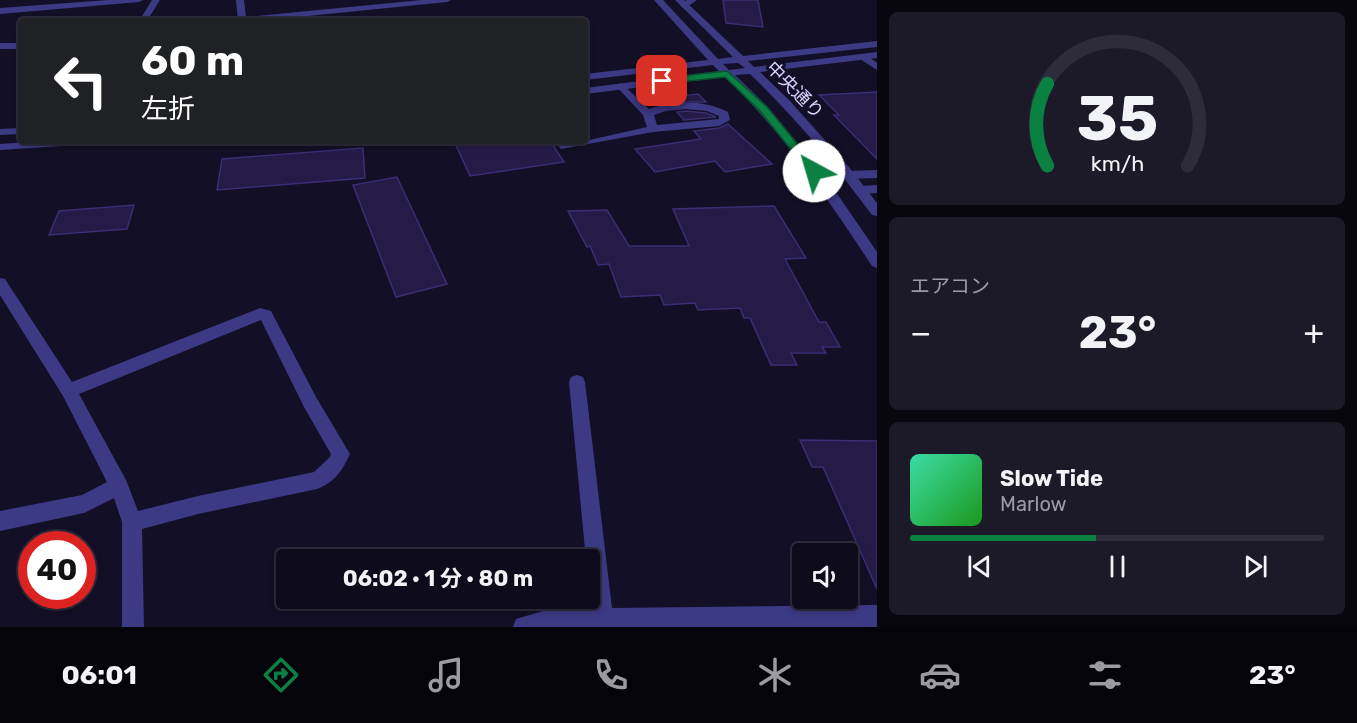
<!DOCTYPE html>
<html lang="ja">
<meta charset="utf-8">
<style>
body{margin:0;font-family:Rubik,"Noto Sans JP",sans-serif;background:#1c1929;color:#f1f3f6;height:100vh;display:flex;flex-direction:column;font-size:22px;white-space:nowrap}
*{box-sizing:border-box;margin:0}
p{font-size:20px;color:#9b9ba3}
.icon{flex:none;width:33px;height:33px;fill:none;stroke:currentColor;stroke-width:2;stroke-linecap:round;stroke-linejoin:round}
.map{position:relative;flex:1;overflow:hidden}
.panel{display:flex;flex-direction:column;gap:12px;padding:12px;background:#08060f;width:480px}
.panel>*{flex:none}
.top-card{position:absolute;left:18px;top:18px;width:570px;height:126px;border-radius:6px;box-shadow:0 3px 9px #0003,0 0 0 2px #2e2b3b;background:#202124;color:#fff;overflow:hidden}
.controls{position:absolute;left:792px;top:543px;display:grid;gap:12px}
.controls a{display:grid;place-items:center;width:66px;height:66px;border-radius:6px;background:#0e0b1c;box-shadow:0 3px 9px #0003,0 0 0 2px #2e2b3b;font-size:30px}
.speed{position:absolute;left:18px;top:531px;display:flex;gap:12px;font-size:30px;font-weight:700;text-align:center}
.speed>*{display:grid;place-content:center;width:78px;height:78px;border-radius:50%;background:#0e0b1c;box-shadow:0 3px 9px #0003,0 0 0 2px #2e2b3b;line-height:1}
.speed .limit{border:9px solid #d22;background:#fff;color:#111}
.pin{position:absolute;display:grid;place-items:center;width:51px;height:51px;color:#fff;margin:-26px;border-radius:12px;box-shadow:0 3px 9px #0006}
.me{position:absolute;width:66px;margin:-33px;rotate:321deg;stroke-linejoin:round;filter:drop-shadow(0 0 4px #0008)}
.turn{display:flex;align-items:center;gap:21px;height:126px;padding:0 24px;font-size:27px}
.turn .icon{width:78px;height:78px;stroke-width:2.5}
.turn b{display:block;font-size:42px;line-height:51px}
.big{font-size:45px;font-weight:700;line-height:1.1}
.panel .card{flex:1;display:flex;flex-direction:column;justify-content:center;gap:9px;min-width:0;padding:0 21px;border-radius:9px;background:#1c1929}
.panel .dial{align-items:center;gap:0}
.dial svg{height:156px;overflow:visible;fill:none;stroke:#2e2b3b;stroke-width:7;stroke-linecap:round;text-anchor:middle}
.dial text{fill:#f1f3f6;stroke:none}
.song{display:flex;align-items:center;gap:18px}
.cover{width:72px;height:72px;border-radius:9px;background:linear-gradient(135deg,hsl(160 70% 55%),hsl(120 70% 35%))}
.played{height:6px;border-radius:3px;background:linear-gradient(90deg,#0b8043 45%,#2e2b3b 45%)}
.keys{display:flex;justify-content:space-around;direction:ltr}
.heat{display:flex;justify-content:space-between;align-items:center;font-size:33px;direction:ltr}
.trip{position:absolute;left:276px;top:549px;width:324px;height:60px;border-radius:6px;background:#0e0b1c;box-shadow:0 3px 9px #0003,0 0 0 2px #2e2b3b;font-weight:700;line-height:60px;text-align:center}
.tab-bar{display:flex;height:96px;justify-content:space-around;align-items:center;background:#06040b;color:#9b9ba3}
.tab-bar .icon{width:42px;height:42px}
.tab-bar .on{color:#0b8043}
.tab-bar b{font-size:27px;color:#f1f3f6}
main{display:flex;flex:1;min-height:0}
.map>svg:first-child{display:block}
.building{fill:#241b47;stroke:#3b2d73;stroke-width:1.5}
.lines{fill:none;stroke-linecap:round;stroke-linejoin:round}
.service{fill:#3d3a85;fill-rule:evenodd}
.minor{fill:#3d3a85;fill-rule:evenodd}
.tertiary{fill:#3d3a85;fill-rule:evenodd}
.route{fill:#0b8043;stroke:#07532c;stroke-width:1.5}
.labels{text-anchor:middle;stroke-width:6;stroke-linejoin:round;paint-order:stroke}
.far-street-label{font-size:18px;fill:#d9d4ff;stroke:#130f26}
</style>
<main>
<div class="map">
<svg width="877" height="627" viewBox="0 0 877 627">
<rect width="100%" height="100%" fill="#130f26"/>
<path class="building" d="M723,0H758L763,27L726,23Z
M877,92V159L834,115H839L819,95Z
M698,94L706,102H668L664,98Z
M686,111L706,113L716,117L684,120L677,112Z
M728,124L772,164L725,172L715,161L655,172L635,149L701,139L694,131L719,128Z
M454,141H550L564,162L470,176Z
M363,148L365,178L217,190L222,159Z
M397,177L447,284L396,297L353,185Z
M134,205L127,229L49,235L59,211Z
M774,206L806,258L785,259L819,322H826L840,347H822L826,353H791L797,365H771L750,318H744L740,308L698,310L695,303L664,305L660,295L621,297L609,264L598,265L590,246L587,247L568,211L607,210L629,246H689L673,209Z
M800,440L877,441V589L823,467H812Z"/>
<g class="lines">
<path class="service" d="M687,0H697L687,7H681V3Z
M860,55H866L877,63V70L860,59Z
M621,83L649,109C674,100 704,100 728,112L730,120L719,126L653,132L561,149L555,141L568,143L585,141L647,127L643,115L616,86ZM686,109L707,111L719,116V119L657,125L654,115L666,111Z
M877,170V178L848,179L842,175L848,171Z
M877,185V193L860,194L854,190L860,186Z"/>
<path class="minor" d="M108,0H143L139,2L0,14V8Z
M152,0H160L147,21H139Z
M236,0H244L246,17L422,0H451L447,2L258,21H238Z
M0,43H21V49H0Z
M0,278L5,279L72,382L255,310L260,308L271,311L316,397L350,454C342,471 335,482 317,489L198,514L142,529L144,627H122V522L114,498L84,513L0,531V511L82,495L107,482L63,396L0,295ZM261,320L304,407L331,454L330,457L314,472L198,496L138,511L126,480L79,394Z
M577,375L583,377L585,382L612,608L877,605V627H513L516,619L553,608H590V560H586L569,382L571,377Z"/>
<path class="tertiary" d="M654,0H663L718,59L733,57L675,0H684L743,56L877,41V47L748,61L754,67L877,52V58L760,72L790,101L849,167L877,203V216L872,215C835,165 795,117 750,74L735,75L768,107L827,179L877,252V268L872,266C827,198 784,134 725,77L585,94V88L719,71L713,65L585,80V74L708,60ZM738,63L745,68L729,70L723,64Z
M21,128V134L0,135V129Z
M40,141H98L92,144L0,150V144Z"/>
</g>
<path class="route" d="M727,71L767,107L818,169V173H810L760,111L725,77L662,84L657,81L662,78Z"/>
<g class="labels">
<g class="far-street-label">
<text transform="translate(795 90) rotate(45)" y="6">中央通り</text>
</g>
</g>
</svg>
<div class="controls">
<a><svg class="icon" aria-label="sound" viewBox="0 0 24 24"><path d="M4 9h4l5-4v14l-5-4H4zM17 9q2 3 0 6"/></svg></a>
</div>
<div class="speed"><div class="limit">40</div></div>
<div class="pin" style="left:662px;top:81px;background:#d93025"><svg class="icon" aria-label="arrive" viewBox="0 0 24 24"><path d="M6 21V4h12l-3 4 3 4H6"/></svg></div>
<svg class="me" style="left:814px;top:171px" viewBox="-20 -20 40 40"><circle r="19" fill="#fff"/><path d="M0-13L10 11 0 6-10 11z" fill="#0b8043"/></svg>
<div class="trip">06:02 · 1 分 · 80 m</div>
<div class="top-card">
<div class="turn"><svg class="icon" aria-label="left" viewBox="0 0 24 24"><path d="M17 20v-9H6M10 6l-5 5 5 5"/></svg><div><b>60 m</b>左折</div></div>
</div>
</div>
<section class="panel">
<div class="card dial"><svg viewBox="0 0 100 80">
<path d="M14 69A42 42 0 1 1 86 69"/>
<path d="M14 69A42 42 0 0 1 14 27" stroke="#0b8043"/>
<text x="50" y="56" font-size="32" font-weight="700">35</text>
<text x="50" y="72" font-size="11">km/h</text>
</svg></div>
<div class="card"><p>エアコン</p>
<div class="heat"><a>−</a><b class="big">23°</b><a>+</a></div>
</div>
<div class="card">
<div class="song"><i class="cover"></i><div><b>Slow Tide</b><p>Marlow</p></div></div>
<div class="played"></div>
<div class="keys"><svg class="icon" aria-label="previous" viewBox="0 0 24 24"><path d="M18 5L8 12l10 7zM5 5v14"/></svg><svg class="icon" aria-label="pause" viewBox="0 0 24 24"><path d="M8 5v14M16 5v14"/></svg><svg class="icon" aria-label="next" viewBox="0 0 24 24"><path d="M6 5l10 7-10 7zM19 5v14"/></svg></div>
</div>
</section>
</main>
<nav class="tab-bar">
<b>06:01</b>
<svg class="icon on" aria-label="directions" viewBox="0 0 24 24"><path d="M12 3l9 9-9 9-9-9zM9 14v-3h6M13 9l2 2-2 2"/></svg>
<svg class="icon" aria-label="music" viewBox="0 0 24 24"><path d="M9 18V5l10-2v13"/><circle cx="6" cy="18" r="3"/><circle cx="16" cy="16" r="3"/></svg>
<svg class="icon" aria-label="phone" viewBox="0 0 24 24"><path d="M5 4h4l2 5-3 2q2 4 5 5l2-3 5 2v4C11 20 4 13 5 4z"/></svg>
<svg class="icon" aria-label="climate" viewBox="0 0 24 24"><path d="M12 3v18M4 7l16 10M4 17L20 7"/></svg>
<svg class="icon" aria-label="car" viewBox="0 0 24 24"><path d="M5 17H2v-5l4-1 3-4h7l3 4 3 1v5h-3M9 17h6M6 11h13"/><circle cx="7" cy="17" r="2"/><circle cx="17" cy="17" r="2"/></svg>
<svg class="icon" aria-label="filters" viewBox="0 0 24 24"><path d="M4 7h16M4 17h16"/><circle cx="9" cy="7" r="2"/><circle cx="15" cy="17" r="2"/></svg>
<b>23°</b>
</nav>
